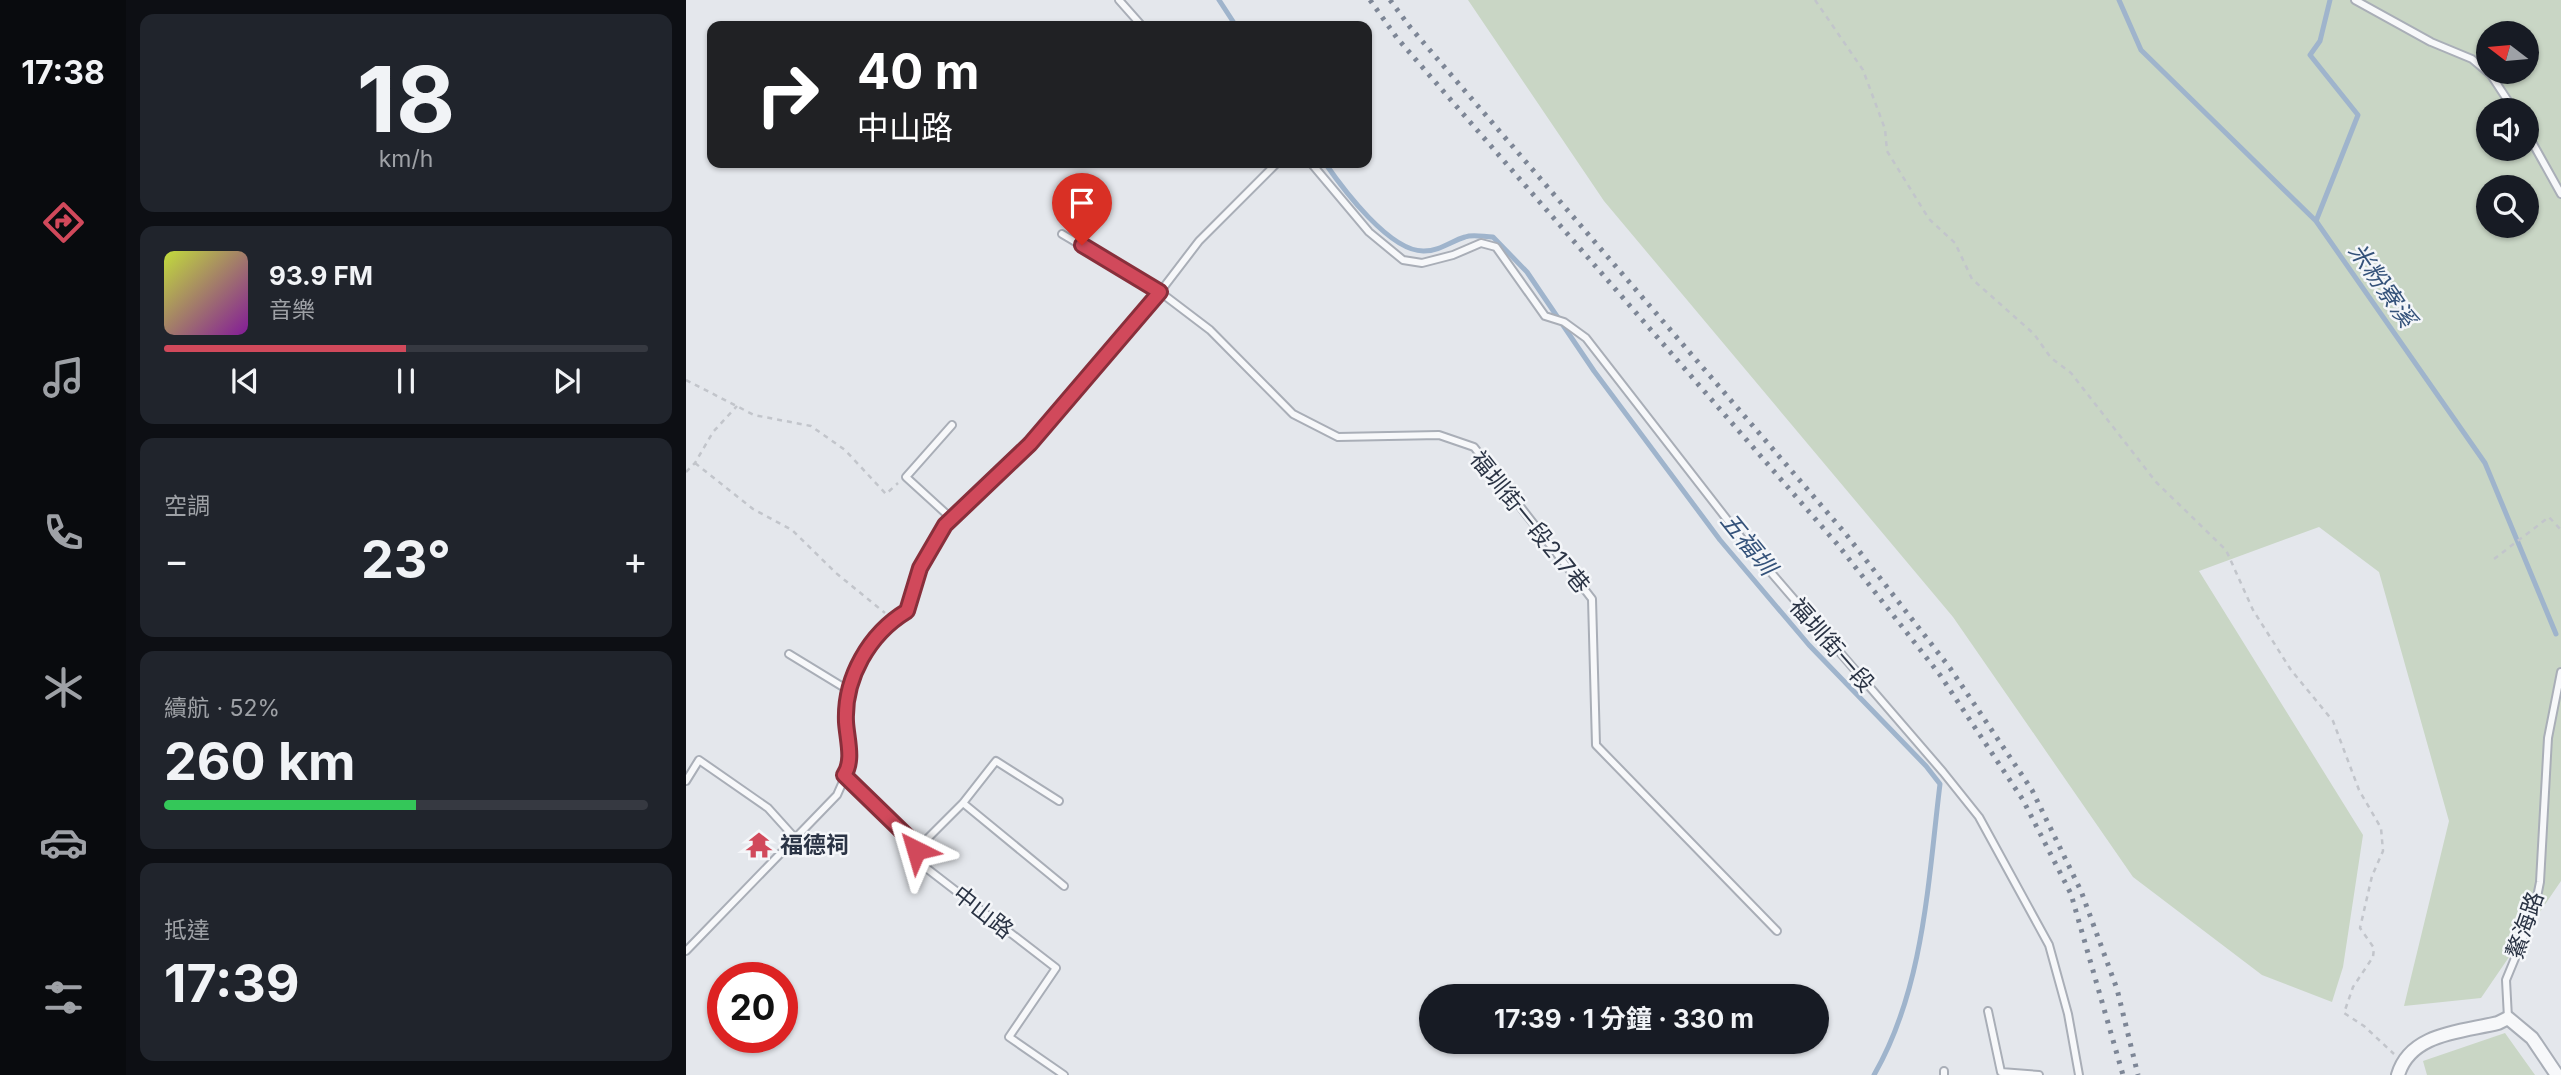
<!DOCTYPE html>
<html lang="zh-TW">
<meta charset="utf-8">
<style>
body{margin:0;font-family:Inter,"Noto Sans TC",sans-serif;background:#20242c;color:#f1f3f6;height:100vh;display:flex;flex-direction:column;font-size:26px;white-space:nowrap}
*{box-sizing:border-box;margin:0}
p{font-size:23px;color:#9ea1a6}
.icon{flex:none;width:38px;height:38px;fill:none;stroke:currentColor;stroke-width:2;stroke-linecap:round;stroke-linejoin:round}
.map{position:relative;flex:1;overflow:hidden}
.panel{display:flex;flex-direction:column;gap:14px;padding:14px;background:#0d0f14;width:560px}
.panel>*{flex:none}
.top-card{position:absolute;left:21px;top:21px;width:665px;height:147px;border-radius:14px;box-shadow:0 2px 5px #0004;background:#202124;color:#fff;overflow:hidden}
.needle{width:46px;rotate:286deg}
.tools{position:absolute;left:1790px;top:21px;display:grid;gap:14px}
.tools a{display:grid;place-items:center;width:63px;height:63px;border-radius:50%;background:#171b24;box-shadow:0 2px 5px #0004;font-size:35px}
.speed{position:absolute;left:21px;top:962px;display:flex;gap:14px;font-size:35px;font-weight:700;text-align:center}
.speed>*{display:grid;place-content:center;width:91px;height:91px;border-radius:50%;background:#171b24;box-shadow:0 2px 5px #0004;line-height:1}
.speed .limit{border:10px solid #d22;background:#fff;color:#111}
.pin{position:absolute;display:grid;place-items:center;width:60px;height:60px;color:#fff;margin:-72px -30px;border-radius:50% 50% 50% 0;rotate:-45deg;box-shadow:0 0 7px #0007}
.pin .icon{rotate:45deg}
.me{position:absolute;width:77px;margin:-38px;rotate:320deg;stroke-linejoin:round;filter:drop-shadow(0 0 5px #0008)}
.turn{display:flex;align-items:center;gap:24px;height:147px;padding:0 35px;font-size:32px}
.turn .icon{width:91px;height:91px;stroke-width:2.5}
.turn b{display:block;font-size:49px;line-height:60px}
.big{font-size:52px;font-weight:700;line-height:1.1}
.panel .tile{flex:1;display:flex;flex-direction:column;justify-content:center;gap:10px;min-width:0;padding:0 24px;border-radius:14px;background:#20242c}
.panel .dial{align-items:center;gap:0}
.dial b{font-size:91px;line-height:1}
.song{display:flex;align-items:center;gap:21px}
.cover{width:84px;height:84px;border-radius:10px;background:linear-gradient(135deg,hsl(70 70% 55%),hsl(290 70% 35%))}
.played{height:7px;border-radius:4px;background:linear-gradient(90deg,#d1495b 50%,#363941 50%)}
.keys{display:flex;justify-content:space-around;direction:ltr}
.heat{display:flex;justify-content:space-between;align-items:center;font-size:38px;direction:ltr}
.charge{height:10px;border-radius:5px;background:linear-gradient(90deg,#34c759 52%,#363941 0)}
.trip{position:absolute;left:733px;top:984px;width:410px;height:70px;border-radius:35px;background:#171b24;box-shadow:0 2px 5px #0004;font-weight:700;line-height:70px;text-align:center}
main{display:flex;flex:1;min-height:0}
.menu{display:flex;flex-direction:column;width:126px;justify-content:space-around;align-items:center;background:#090b0e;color:#9ea1a6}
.menu .icon{width:49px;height:49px}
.menu .on{color:#d1495b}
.menu b{font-size:32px;color:#f1f3f6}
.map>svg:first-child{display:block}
.green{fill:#c9d6c5;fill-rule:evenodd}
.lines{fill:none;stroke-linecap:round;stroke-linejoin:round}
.stream{stroke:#9fb4cc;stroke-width:5}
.service-casing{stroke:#a9aeb7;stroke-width:10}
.minor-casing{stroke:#a9aeb7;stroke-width:16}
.path{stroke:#c2c5cb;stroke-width:2.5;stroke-dasharray:5 5;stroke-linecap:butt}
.service{stroke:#f7f8fa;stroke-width:6}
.minor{stroke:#f7f8fa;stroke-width:12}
.rail{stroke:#7d8696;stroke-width:5;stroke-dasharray:3.5 7;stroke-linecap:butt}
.route-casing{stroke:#882f3b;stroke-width:18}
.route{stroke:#d1495b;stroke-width:12}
.labels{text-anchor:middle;stroke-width:5;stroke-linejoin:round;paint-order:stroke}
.street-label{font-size:23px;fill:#2b3445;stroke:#f4f6f9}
.poi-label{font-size:23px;font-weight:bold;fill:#2b3445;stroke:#f4f6f9;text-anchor:start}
.water-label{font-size:24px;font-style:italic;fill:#34527a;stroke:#f4f6f9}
</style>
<main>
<nav class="menu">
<b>17:38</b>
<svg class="icon on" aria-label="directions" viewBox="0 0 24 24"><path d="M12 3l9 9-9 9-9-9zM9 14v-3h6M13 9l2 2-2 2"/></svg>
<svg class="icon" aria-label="music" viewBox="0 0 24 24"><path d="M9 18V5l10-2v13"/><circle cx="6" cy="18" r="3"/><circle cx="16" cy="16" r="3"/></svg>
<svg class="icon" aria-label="phone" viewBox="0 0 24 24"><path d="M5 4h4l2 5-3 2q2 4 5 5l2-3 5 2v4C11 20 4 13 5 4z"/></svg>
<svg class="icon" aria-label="climate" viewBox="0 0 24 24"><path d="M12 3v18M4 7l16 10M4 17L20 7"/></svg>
<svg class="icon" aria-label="car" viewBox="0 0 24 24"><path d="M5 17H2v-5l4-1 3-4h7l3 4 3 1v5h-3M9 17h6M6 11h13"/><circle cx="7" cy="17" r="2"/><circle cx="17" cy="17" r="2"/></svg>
<svg class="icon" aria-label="filters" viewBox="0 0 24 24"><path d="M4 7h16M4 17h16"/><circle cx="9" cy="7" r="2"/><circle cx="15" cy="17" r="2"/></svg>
</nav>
<section class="panel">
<div class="tile dial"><b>18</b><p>km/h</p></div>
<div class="tile">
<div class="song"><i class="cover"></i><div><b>93.9 FM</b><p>音樂</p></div></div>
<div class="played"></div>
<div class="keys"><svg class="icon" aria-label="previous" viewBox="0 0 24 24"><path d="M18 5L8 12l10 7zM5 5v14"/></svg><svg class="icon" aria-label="pause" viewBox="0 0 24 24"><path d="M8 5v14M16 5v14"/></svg><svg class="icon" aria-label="next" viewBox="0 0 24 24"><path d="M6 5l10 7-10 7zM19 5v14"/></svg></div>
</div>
<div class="tile"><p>空調</p>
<div class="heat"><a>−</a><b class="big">23°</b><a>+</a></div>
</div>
<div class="tile"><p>續航 · 52%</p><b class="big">260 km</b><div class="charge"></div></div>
<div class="tile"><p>抵達</p><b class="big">17:39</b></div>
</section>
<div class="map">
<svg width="1875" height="1075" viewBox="0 0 1875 1075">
<rect width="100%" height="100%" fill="#e4e7ec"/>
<path class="green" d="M782,0H1875V881L1795,998L1718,1006L1763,821L1693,572L1633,527L1513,571L1677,835L1657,967L1646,1002L1576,975L1447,877L1267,617L918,201ZM1802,33H1841V72H1802ZM1802,110H1841V149H1802ZM1802,187H1841V226H1802Z
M1819,1033L1849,1075H1741L1737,1061Z"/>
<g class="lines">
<path class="stream" d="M533,0L550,26
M1433,0L1455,50L1630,221L1799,463L1870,634
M639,163C657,189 704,252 738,251C754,251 765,241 779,237C787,234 798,237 807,237L841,272L908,371L1034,540L1123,645L1240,766L1254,784C1242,882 1238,988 1188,1075
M1630,221L1672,115L1624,55L1634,41L1644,0"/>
<g class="service-casing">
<path id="service" d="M433,0L456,26
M1669,0L1745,42L1786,59L1805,75L1828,110
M1841,133L1875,194
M625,163L683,232L717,260L736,263L767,255L795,243L810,247L859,316L878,322L900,338L1057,540L1257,772L1293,817L1363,945L1382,1014L1393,1075
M376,234L474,292L524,330L607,414L652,437L753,435L788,447L906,599L910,745L1091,931
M266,425L220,477L266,519
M103,654L162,690
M158,775L226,841L239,867L370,968L323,1037L378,1075
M0,781L13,760L82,808L109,838
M277,803L378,886
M230,850L277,803L310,761L373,801
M0,951L151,795L163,768L160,718L162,690L170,665L207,619L221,611L234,568L259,525L344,444L474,292L513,241L591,163
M1302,1011L1315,1072L1353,1075
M1822,1018L1820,980L1848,912L1854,882L1862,738L1875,672
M1258,1071V1075"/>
</g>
<g class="minor-casing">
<path id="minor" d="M1712,1075C1724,1033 1775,1032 1812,1023L1822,1018L1846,1038L1871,1075"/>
</g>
<path class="path" d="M1129,0L1177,70L1199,129L1201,151L1243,219L1269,243L1286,279L1348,334L1365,358L1385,373L1470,482L1540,550L1567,610L1605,670L1647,721L1673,790L1695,828L1697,851L1686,876L1674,928L1688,948L1687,957L1667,987L1658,1013L1678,1026L1708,1054
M0,380L68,415L125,426L159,450L200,494L212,483
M9,463L67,509L106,530L150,573L199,613
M0,472L9,463L27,432L51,406
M1808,559L1863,517L1875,530"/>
<use href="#service" class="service"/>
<use href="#minor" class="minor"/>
<path class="rail" d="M684,0L711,38L1152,545L1254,675L1337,800L1385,894L1437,1075
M704,0L724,27L1159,533L1264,668L1346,790L1395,891L1431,989L1452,1075"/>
</g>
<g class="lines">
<g class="route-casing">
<path id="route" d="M230,850L226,841L158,775C168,761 161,739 160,722C158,678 183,634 221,611L234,568L259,525L344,444L474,292L396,245"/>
</g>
<use href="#route" class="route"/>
</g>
<defs>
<g id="temple-bare" transform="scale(2.1)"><path d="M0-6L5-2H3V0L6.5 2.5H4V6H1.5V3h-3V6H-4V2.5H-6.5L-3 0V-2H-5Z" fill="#d1495b" stroke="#f4f6f9" stroke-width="2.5" paint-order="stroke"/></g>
</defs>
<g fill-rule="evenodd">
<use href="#temple-bare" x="73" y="845"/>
</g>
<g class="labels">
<g class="street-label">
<text transform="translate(844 522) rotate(51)" y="8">福圳街一段217巷</text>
<text transform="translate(1146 645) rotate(49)" y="8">福圳街一段</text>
<text transform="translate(297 912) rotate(38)" y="8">中山路</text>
<text transform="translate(1839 925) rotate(-71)" y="8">鰲海路</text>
</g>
<g class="poi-label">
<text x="94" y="853">福德祠</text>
</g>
<g class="water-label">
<text transform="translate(1696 285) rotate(55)" y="8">米粉寮溪</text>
<text transform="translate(1062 544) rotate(51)" y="8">五福圳</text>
</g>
</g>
</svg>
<div class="tools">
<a><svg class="needle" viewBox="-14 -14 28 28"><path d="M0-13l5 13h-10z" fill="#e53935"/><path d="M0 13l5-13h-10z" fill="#9ea1a6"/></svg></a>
<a><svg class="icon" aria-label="sound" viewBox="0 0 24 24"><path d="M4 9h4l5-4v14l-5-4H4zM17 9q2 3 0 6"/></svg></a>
<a><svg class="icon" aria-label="search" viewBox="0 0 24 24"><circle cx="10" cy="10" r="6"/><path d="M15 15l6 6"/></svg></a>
</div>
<div class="speed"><div class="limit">20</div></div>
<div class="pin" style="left:396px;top:245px;background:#d93025"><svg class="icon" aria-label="arrive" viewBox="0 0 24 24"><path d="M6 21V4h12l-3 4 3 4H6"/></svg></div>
<svg class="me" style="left:230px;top:850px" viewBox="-20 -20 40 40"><path d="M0-17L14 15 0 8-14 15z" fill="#d1495b" stroke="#fff" stroke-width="4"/></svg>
<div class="trip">17:39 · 1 分鐘 · 330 m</div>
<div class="top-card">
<div class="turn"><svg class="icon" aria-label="right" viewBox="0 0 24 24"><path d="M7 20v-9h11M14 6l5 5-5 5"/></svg><div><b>40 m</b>中山路</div></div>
</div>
</div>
</main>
